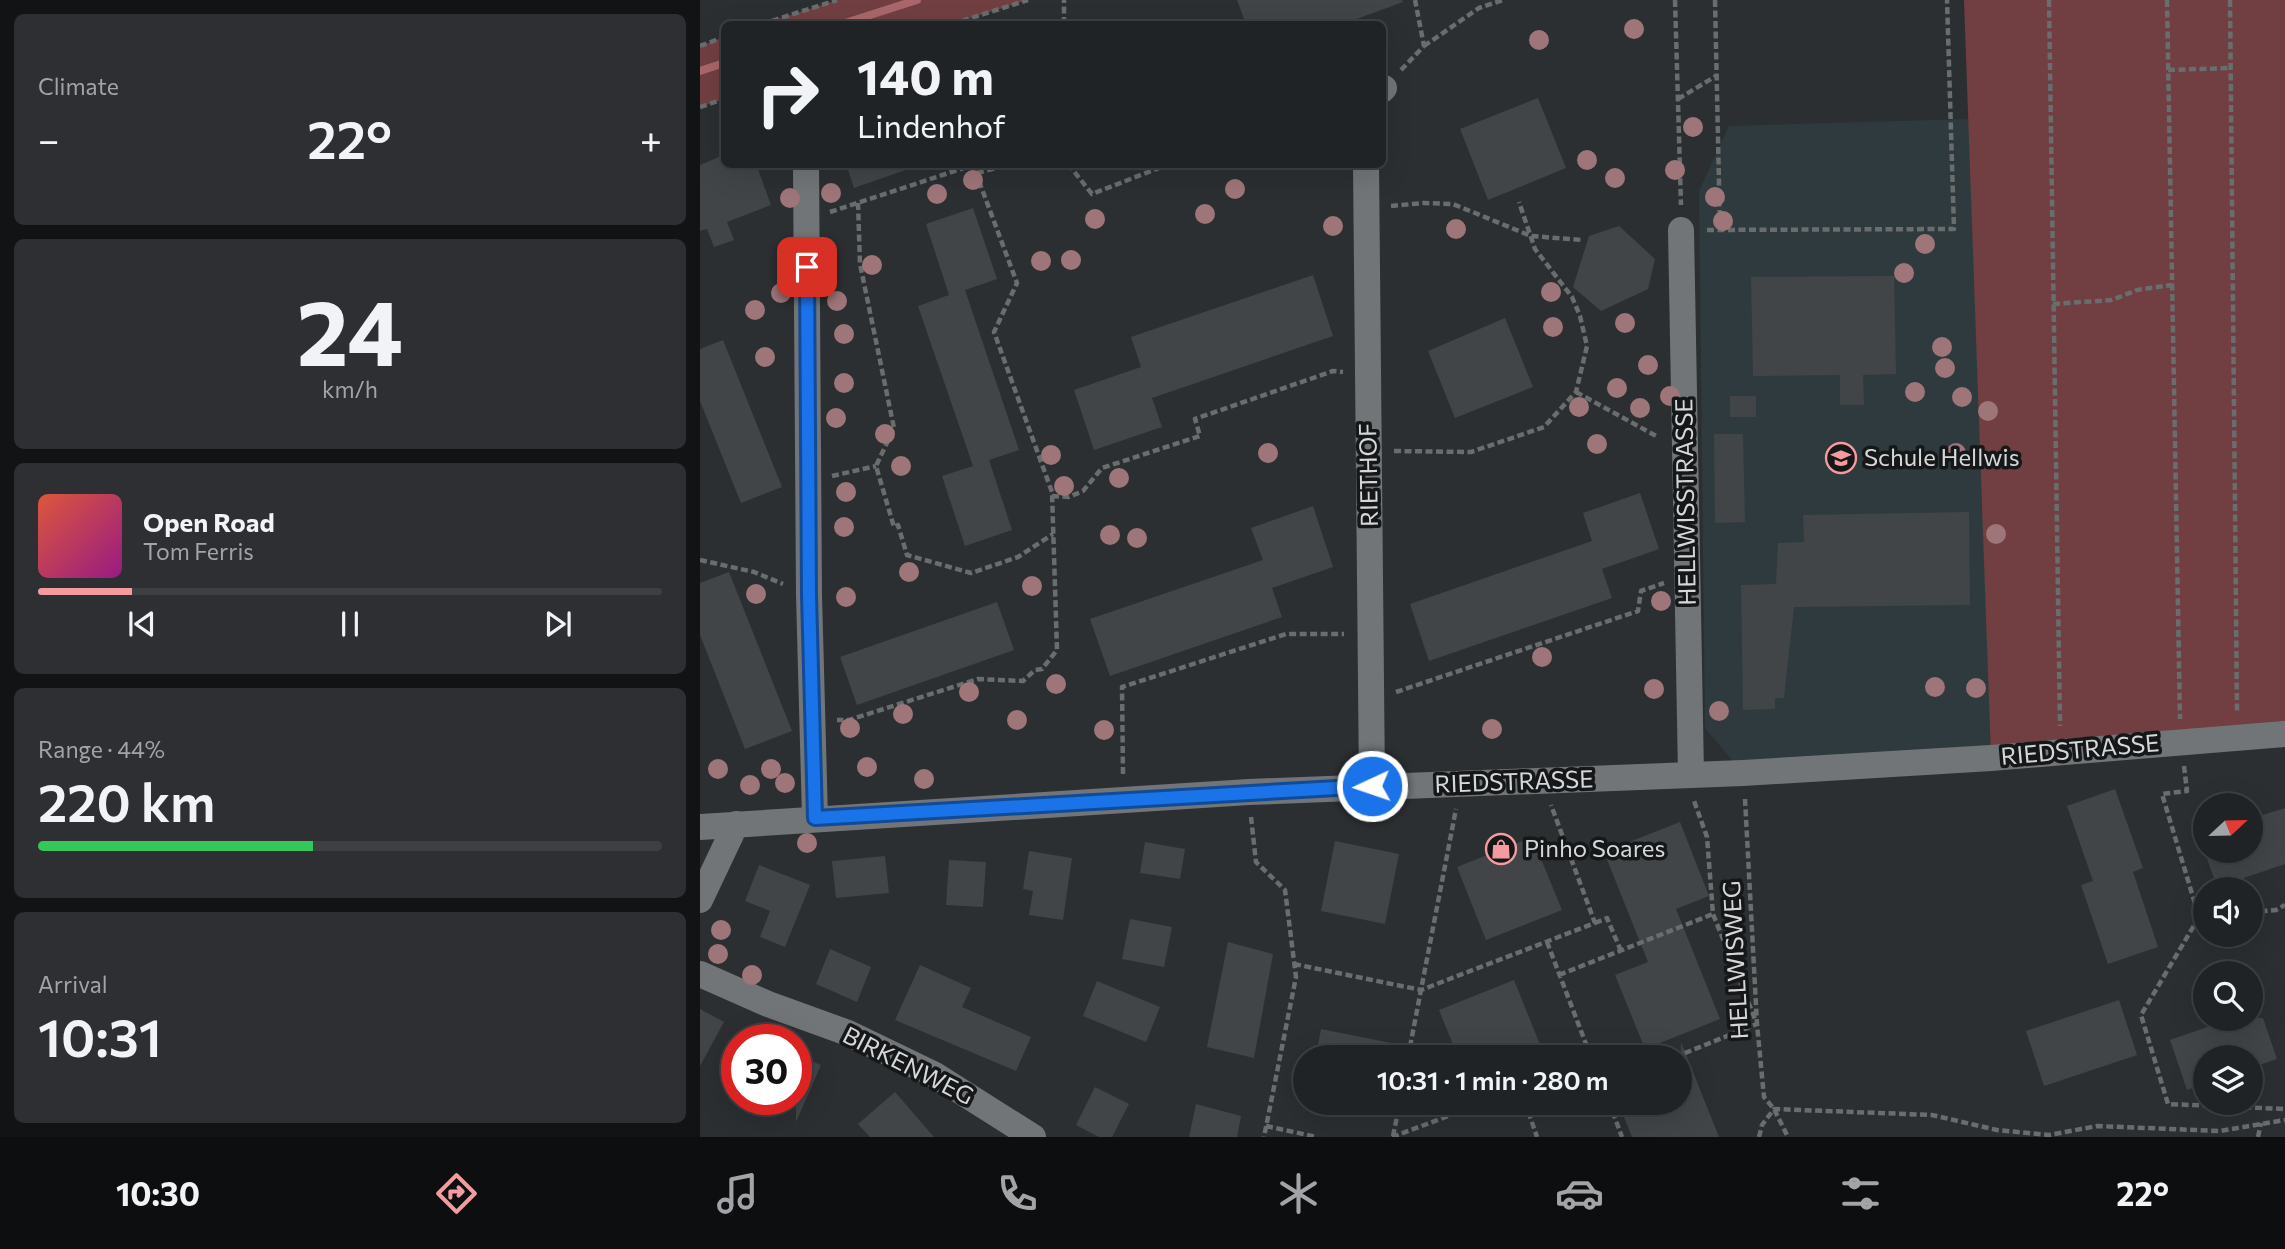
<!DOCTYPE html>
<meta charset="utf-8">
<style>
body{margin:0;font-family:Commissioner,sans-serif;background:#2d2f32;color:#f1f3f6;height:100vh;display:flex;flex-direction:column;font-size:26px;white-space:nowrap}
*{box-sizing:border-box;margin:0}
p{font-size:23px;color:#a2a4a7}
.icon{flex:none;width:38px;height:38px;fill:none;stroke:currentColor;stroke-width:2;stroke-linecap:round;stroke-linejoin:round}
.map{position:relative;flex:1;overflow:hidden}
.drawer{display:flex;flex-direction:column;gap:14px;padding:14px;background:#121314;width:700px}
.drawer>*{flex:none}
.hud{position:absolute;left:21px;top:21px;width:665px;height:147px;border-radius:10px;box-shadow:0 7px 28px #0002,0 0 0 2px #3d4042;background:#202325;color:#f1f3f6;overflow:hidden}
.needle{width:46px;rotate:68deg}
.tools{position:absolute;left:1493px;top:793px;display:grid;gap:14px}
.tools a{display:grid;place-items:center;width:70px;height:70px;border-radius:50%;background:#202325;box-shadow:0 7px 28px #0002,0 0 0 2px #3d4042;font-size:35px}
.speed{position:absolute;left:21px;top:1024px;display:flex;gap:14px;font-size:35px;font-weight:700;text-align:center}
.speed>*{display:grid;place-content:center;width:91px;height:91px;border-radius:50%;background:#202325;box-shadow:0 7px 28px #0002,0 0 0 2px #3d4042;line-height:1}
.speed .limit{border:10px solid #d22;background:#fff;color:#111}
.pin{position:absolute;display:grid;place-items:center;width:60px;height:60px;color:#fff;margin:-30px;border-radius:14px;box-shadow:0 4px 10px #0006}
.me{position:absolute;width:77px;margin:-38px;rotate:267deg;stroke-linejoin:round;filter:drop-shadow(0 0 5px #0008)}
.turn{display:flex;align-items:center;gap:24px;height:147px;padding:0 21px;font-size:32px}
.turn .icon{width:91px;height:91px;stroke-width:2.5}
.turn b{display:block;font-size:49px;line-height:60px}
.big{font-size:52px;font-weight:600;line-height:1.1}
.drawer .tile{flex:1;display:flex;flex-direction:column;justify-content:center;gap:10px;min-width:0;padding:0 24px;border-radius:10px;background:#2d2f32}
.drawer .dial{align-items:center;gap:0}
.dial b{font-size:91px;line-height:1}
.song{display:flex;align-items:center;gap:21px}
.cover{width:84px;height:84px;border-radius:10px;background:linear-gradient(135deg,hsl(10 70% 55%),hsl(310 70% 35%))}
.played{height:7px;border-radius:4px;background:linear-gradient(90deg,#f49b9f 15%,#3d4042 15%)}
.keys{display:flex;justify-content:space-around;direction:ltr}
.heat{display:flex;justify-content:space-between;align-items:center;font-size:38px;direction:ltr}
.charge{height:10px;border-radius:5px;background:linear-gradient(90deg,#34c759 44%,#3d4042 0)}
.trip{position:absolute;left:593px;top:1045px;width:399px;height:70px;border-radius:35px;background:#202325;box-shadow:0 7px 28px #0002,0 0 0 2px #3d4042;font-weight:600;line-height:70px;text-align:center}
.tab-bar{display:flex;height:112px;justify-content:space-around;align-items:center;background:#0d0e0f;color:#a2a4a7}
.tab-bar .icon{width:49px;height:49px}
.tab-bar .selected{color:#f49b9f}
.tab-bar b{font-size:32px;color:#f1f3f6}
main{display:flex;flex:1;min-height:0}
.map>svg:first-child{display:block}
.built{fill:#2f3a3e}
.green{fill:#713f42}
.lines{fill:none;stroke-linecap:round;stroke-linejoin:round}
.stream{stroke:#a9676b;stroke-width:8}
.building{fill:#414547}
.path{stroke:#696d6e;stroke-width:4.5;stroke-dasharray:7 3.5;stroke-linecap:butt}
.street{stroke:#717577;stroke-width:26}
.tree{fill:#9e7578}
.route-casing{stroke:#114b97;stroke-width:18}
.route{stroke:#1a73e8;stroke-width:12}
.labels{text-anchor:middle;stroke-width:7;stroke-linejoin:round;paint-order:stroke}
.poi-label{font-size:24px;fill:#d5d8d9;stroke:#151718;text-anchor:start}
.street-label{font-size:24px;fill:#d5d8d9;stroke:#151718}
</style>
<main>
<section class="drawer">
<div class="tile"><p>Climate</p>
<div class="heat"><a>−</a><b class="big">22°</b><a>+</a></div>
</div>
<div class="tile dial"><b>24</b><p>km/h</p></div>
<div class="tile">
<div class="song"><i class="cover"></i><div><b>Open Road</b><p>Tom Ferris</p></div></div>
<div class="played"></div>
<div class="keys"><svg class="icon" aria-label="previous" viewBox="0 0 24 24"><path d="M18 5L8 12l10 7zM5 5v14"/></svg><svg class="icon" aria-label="pause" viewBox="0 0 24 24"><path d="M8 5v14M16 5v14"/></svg><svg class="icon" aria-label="next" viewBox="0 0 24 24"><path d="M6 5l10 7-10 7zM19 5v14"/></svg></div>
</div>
<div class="tile"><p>Range · 44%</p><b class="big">220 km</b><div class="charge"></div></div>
<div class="tile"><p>Arrival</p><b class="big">10:31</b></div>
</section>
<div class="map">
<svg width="1585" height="1137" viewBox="0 0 1585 1137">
<rect width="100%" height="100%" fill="#2b2f31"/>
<path class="built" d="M1270,119L1291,758L1043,773L1005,728L999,191L1029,126Z"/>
<path class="green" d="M137,0H328L252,24H62Z
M1264,0H1585V735L1291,758Z
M24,37V99L0,107V46Z"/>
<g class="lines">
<path class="stream" d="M142,24L217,0
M0,71L24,63"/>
</g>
<path class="building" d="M537,0H702L703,2L643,24H546Z
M838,98L866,168L788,200L760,129Z
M24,155V164H56L71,205L27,222L34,240L14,247L7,229L0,231V165Z
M146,164H210L211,168L154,188Z
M273,208L297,279L265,290L319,450L289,460L312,530L265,546L242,476L273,466L218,306L249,295L226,224Z
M919,226L955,259L948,289L901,311L873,287L889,236Z
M613,275L633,336L452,398L462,427L394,450L374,390L441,367L431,337Z
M1194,276L1196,374L1163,375L1164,405H1140V375L1053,376L1051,277Z
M805,318L833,387L755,418L728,351Z
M23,340L82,487L41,503L0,401V349Z
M1030,396H1056V417H1030Z
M1014,434H1043L1045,522L1015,523Z
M940,493L959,549L902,569L912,598L729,661L710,604L892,541L883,513Z
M613,506L633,567L572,588L582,617L410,676L390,619L563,560L551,528Z
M1269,512L1270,605L1094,607L1084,698H1075V709L1043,710L1041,585L1076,584L1078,543L1104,542L1103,515Z
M29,572L92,731L45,749L0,635V583Z
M297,602L314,650L157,705L140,657Z
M1415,789L1443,868L1433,872L1458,947L1408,964L1381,885L1393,881L1367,806Z
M1585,808V864L1517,887L1504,850H1550V819Z
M980,822L1009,896L976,909L1020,1019L945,1049L915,975L948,962L904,852Z
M832,837L862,910L786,940L757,867Z
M635,841L699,854L685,924L621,911Z
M445,842L485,849L480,879L440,873Z
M329,851L372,858L363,920L329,915L333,891L323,889Z
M185,856L189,893L136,898L132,861Z
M249,860L286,862L283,907L246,905Z
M59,865L110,885L85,947L60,937L70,911L45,901Z
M430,919L472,927L464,967L422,959Z
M528,942L573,954L554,1058L507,1047Z
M130,949L171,967L157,1002L116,984Z
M220,965L271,988L262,1007L331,1037L316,1071L195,1020Z
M814,980L845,1057H758L739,1010Z
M397,981L460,1007L446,1042L383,1016Z
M1419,1000L1437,1055L1344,1086L1326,1031Z
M0,1009L24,1022L0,1066Z
M1533,1018H1563L1577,1059L1550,1068V1057H1505V1083L1487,1090L1470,1040Z
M621,1029L711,1047L710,1057H616Z
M981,1042L1019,1137H932L918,1102H980Z
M96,1055L121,1065L96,1122Z
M395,1087L429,1104L412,1137H399L376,1125Z
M195,1092L234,1137H170L158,1124Z
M496,1104L541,1116L537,1137H489Z"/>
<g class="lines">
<path class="path" d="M975,0L981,205
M1015,0L1020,230
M1349,0L1360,726
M1467,0L1480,719
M1530,0L1537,712
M62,24L137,0
M252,24L328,0
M364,24V0
M0,46L24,37
M724,46L779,8L803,0
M701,70L724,46L715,0
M1468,70L1530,68
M978,99L1016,76
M0,107L24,99
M368,164L392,194L469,164
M277,173L311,164
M158,203L160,264L194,428L176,466L194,527L198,525L207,555L271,573L318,557L353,534
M691,206L723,203L753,204L831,236L882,240
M130,212L273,165L317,283L294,332L352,492L357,650L342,669L335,670L323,681L278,679L149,720H137
M1007,230L1254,229L1247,0
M1353,304L1412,300L1437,290L1472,285
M876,392L958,437
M694,451L771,452L844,427L876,392L887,346L880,316L872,297L835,249L819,202
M132,476L176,466
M352,496L369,497L383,491L402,468L500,436L495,419L633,371L643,372
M0,560L54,572L83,584
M696,692L938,611L941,591L964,583
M1484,766L1487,791L1462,794L1499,917L1505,916
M423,774L422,687L586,634H644
M1045,799L1057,1024L1064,1097L1074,1109L1088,1137
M551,817L556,862L585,890L596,977L564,1137
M1550,912L1576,910L1585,905
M1499,917L1441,1015L1468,1104L1585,1109
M895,923L907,918L921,951
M847,942L891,1057
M594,964L721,990L895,923L851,805
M859,975L1013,914
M708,1057L756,809
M975,1057L1057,1024L1013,914L1007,837L993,798
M825,1102L837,1137
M909,1102L922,1137
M566,1126L617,1137
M693,1136L700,1102
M692,1137L786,1102
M1059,1137L1062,1125L1074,1109L1232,1115L1297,1130L1349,1135L1397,1126L1520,1131L1585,1120
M1558,1137L1561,1123"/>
<path class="street" d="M682,90L684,88
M106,164L109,595L115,818
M666,164L672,786
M981,230L991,774
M0,827L549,792L1043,773L1291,758L1585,734
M0,900L36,824
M0,974L68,1004L148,1033L235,1075L333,1137"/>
</g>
<g class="tree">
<circle cx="934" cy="29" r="10"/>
<circle cx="839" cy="40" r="10"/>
<circle cx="993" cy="127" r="10"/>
<circle cx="887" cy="160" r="10"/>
<circle cx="975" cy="170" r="10"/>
<circle cx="915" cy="178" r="10"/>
<circle cx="273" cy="180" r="10"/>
<circle cx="535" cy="189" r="10"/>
<circle cx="131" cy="193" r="10"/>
<circle cx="237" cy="194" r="10"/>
<circle cx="1015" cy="197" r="10"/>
<circle cx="90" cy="198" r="10"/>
<circle cx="505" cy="214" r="10"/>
<circle cx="395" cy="219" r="10"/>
<circle cx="1023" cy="221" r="10"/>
<circle cx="633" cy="226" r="10"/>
<circle cx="756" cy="229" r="10"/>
<circle cx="1225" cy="244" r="10"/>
<circle cx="371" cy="260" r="10"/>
<circle cx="341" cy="261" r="10"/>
<circle cx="172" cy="265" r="10"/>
<circle cx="1204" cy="273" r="10"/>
<circle cx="851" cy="292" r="10"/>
<circle cx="81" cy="293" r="10"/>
<circle cx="137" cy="301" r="10"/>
<circle cx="55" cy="310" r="10"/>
<circle cx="925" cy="323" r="10"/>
<circle cx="853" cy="327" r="10"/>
<circle cx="144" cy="334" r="10"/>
<circle cx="1242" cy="347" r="10"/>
<circle cx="65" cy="357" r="10"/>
<circle cx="948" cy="365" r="10"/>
<circle cx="1245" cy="368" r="10"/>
<circle cx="144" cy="383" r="10"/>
<circle cx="917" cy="388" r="10"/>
<circle cx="1215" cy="392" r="10"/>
<circle cx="970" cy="396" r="10"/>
<circle cx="1262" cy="397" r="10"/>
<circle cx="879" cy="407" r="10"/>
<circle cx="940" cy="408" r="10"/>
<circle cx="1288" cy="411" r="10"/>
<circle cx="136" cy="418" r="10"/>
<circle cx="185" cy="434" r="10"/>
<circle cx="897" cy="444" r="10"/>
<circle cx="568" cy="453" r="10"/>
<circle cx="1256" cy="453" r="10"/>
<circle cx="351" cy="455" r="10"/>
<circle cx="201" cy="466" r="10"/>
<circle cx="419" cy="478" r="10"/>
<circle cx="364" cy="486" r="10"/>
<circle cx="146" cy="492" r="10"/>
<circle cx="144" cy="527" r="10"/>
<circle cx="1296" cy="534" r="10"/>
<circle cx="410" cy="535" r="10"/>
<circle cx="437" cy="538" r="10"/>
<circle cx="209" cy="572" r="10"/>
<circle cx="332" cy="586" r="10"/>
<circle cx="56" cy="594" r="10"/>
<circle cx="146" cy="597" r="10"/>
<circle cx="961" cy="601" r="10"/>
<circle cx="842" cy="657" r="10"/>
<circle cx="356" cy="684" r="10"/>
<circle cx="1235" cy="687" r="10"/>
<circle cx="1276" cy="688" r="10"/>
<circle cx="954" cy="689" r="10"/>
<circle cx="269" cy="692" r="10"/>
<circle cx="1019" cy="711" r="10"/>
<circle cx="203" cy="714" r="10"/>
<circle cx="317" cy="720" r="10"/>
<circle cx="150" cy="728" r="10"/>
<circle cx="792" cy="729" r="10"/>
<circle cx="404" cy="730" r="10"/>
<circle cx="167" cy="767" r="10"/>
<circle cx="18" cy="769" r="10"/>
<circle cx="71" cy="769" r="10"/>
<circle cx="224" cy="779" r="10"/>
<circle cx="85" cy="783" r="10"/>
<circle cx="50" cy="785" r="10"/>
<circle cx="107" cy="843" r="10"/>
<circle cx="21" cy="930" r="10"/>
<circle cx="18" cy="954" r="10"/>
<circle cx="52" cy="975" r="10"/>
</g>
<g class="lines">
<g class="route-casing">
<path id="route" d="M107,267L109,595L115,818L672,786"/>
</g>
<use href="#route" class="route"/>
</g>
<defs>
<g id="school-ring" transform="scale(1.575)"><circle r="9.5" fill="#151718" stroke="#f49b9f" stroke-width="1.5"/><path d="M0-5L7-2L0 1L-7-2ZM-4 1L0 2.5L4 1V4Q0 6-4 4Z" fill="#f49b9f"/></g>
<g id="shop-ring" transform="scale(1.575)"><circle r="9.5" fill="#151718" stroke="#f49b9f" stroke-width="1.5"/><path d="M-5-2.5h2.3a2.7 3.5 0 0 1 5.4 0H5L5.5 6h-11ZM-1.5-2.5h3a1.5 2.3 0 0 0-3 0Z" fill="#f49b9f"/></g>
</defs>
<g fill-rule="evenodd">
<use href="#school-ring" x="1141" y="458"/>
<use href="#shop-ring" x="801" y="849"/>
</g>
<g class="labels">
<g class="poi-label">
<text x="1164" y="466">Schule Hellwis</text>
<text x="824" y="857">Pinho Soares</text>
</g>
<g class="street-label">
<text transform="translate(669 475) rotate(-91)" y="8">RIETHOF</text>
<text transform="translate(986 502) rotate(-91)" y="8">HELLWISSTRASSE</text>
<text transform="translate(1380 750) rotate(-5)" y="8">RIEDSTRASSE</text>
<text transform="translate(814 782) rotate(-2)" y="8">RIEDSTRASSE</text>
<text transform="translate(1036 960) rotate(-93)" y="8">HELLWISWEG</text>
<text transform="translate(208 1066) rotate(27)" y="8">BIRKENWEG</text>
</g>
</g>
</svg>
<div class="tools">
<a><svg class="needle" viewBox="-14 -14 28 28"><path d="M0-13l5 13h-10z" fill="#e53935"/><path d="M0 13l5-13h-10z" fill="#a2a4a7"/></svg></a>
<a><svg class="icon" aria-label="sound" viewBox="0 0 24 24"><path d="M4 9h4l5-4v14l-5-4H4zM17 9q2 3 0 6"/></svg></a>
<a><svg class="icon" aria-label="search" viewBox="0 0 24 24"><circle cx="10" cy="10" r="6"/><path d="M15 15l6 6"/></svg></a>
<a><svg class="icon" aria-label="layers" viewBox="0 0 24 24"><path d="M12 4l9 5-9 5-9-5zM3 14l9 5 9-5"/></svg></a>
</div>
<div class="speed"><div class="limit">30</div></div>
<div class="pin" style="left:107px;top:267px;background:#d93025"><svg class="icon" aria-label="arrive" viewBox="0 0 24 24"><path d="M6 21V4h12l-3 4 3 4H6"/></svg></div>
<svg class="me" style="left:672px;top:786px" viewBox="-20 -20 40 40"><circle r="17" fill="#1a73e8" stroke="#fff" stroke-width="3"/><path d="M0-11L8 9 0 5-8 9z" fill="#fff"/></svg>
<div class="trip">10:31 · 1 min · 280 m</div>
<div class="hud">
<div class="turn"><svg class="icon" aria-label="right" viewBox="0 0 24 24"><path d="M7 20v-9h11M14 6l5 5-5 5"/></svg><div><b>140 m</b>Lindenhof</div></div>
</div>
</div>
</main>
<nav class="tab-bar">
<b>10:30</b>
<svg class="icon selected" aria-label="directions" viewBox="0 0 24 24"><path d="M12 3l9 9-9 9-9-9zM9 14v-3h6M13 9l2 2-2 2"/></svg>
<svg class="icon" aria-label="music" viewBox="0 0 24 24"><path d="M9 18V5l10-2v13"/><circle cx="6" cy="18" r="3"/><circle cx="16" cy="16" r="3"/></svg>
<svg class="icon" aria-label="phone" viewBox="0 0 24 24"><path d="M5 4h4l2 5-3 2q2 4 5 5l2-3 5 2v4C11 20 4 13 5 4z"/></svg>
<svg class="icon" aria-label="climate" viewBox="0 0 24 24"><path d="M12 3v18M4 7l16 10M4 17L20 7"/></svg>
<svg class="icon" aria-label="car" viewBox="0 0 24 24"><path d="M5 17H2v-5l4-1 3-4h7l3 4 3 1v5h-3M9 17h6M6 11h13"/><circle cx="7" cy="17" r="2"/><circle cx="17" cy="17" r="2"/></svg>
<svg class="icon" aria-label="filters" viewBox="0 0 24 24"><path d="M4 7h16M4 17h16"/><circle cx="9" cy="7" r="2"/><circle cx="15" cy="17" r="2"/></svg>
<b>22°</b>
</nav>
